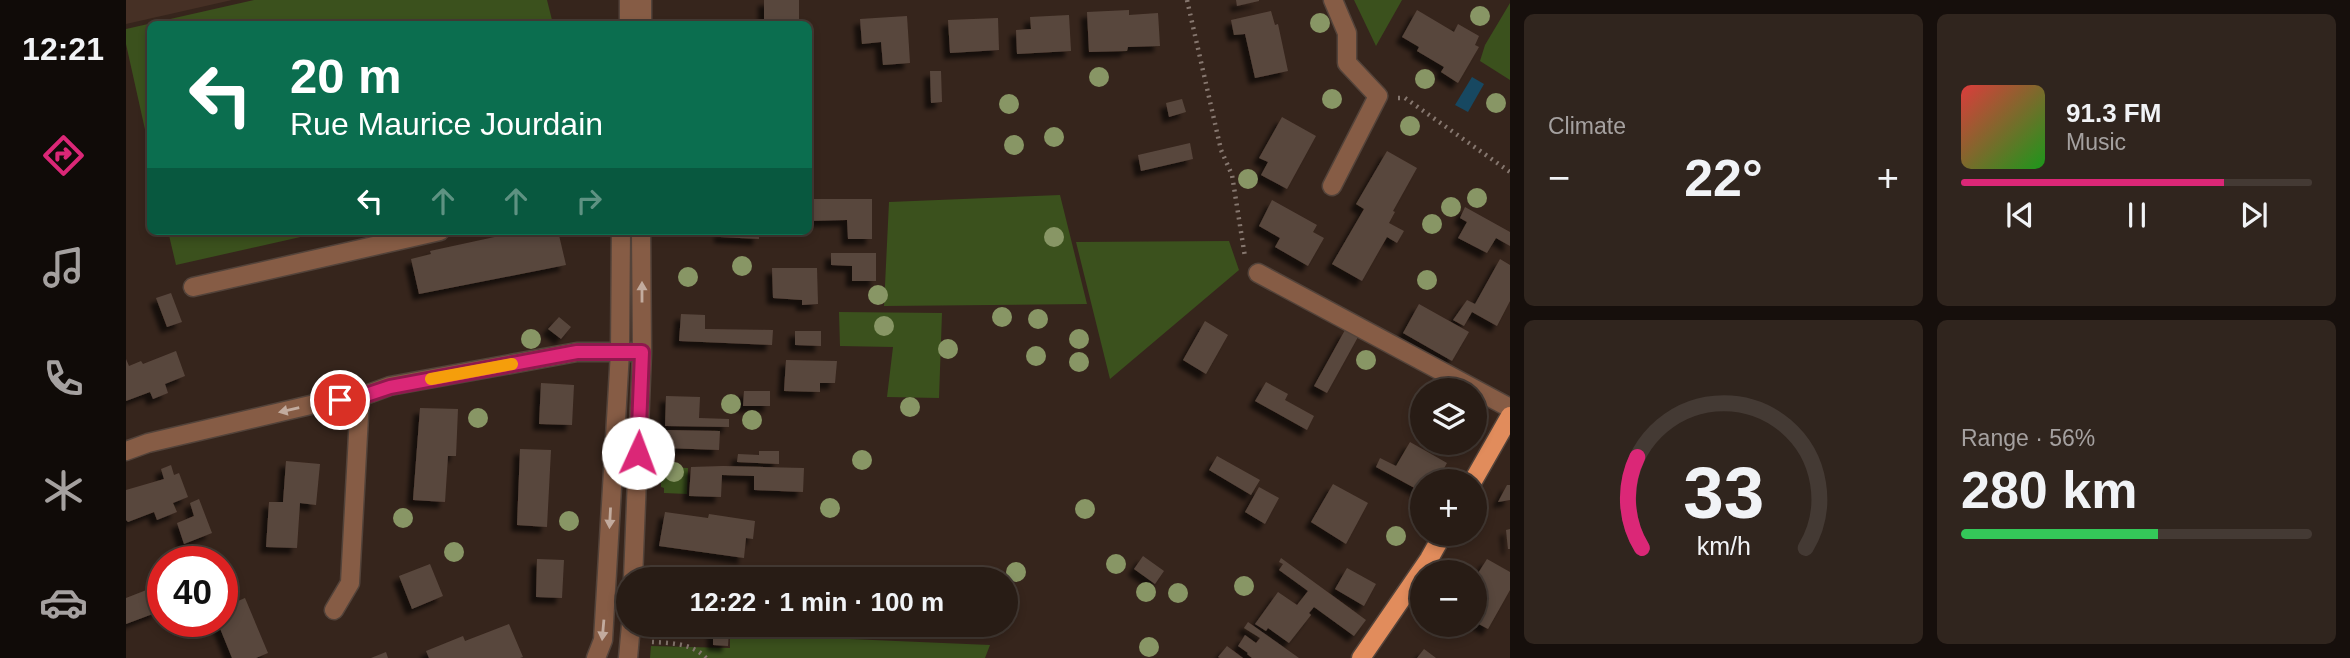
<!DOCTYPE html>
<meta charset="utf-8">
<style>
body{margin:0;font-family:Arial,sans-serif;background:#30251e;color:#f1f3f6;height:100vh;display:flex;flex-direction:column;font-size:26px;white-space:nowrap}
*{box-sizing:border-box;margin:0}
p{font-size:23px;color:#a5a1a0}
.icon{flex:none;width:38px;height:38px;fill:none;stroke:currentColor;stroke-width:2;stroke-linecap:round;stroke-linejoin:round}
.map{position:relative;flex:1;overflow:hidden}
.panel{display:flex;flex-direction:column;gap:14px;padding:14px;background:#160f0c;width:840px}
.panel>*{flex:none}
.guide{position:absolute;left:21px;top:21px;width:665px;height:214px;border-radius:10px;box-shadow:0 4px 10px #0003,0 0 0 2px #443a34;background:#0b6e4f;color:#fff;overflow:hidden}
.tools{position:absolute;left:1284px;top:378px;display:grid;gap:14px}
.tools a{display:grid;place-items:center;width:77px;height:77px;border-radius:50%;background:#281c15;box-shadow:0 4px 10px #0003,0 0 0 2px #443a34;font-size:35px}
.speed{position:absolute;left:21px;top:546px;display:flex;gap:14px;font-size:35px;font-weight:700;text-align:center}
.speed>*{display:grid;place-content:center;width:91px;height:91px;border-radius:50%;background:#281c15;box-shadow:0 4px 10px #0003,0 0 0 2px #443a34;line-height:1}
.speed .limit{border:10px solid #d22;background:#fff;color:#111}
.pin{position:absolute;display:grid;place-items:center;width:60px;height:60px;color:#fff;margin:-30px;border:4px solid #fff;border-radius:50%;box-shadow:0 2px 7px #0007}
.me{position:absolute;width:77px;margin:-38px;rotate:2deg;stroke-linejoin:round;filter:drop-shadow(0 0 5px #0008)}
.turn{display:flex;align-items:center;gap:24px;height:147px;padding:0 28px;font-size:32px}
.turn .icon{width:91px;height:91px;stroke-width:2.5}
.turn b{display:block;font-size:49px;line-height:60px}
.lanes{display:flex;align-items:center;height:66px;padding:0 28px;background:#0003;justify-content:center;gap:35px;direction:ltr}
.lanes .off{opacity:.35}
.big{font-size:52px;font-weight:600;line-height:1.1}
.panel .tile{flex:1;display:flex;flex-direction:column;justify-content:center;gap:10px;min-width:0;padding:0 24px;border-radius:10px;background:#30251e}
.panel .dial{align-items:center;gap:0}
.dial svg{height:182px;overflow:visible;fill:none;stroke:#443a34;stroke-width:7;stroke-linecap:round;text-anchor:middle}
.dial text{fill:#f1f3f6;stroke:none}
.song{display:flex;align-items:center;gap:21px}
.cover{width:84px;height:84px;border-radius:10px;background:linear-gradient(135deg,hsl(0 70% 55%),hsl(120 70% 35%))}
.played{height:7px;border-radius:4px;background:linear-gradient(90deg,#db2777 75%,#443a34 75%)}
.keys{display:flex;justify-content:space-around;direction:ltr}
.heat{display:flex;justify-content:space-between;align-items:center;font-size:38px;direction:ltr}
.charge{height:10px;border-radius:5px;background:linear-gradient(90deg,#34c759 56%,#443a34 0)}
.panel .tiles{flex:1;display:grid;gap:14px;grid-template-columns:repeat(2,1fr)}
.trip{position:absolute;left:490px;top:567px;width:402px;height:70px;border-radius:35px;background:#281c15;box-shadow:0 4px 10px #0003,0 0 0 2px #443a34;font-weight:600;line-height:70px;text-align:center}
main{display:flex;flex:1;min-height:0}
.tab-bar{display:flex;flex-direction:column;width:126px;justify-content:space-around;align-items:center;background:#100b08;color:#a5a1a0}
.tab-bar .icon{width:49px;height:49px}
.tab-bar .selected{color:#db2777}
.tab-bar b{font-size:32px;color:#f1f3f6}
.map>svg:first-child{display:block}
.built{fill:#463025}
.green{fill:#3b511d}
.water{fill:#174861}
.building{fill:#59473d;filter:url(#shadow)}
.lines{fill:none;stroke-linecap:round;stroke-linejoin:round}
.minor-casing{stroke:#53433a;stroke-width:21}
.major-casing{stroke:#53433a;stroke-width:21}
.path{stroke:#86776f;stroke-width:4.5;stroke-dasharray:2 5;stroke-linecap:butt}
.minor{stroke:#865c45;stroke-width:18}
.major{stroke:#e18c5c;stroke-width:18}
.tree{fill:#889665}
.oneway{fill:#c2ab9e}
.route-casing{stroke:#8e194d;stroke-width:18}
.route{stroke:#db2777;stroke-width:12}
.slow{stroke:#f59e0b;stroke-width:12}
</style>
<main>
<nav class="tab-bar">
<b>12:21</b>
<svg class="icon selected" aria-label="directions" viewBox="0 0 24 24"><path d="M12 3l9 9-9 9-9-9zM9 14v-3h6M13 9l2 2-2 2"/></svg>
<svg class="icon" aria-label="music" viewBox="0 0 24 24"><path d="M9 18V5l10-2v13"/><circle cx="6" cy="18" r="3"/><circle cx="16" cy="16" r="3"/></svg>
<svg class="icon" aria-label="phone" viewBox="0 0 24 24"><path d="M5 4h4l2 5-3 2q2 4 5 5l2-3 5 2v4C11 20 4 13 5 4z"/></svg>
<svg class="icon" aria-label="climate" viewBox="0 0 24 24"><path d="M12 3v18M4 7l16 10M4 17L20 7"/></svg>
<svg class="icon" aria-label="car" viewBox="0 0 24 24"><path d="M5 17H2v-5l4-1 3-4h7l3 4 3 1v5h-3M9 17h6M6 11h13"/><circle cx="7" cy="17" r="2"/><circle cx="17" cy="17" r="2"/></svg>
</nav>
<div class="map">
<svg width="1384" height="658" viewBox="0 0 1384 658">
<defs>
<filter id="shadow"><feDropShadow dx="-6" dy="6" stdDeviation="2" flood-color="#0009"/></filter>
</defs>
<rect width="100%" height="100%" fill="#36251c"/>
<path class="built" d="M0,0H106L0,24Z"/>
<path class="green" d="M128,0H421L427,24H24V152L0,44V29Z
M1228,0H1276L1250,46Z
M1384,3V80L1354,61L1359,45Z
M934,195L961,304L758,306L763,202Z
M42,231H201L50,265Z
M1103,241L1113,270L984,379L950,242Z
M713,312L816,313L813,398L761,397L767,347L714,346Z
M535,467L562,468L561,494L538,493V488L535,487Z
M604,634L864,645L859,658H524L525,646L604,648Z"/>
<path class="water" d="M1346,77L1358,84L1342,112L1329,105Z"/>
<path class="building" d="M638,0H673V24H638Z
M1110,0H1133V1L1111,6Z
M1003,10V15L1032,13L1034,46L1002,47L1001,51L963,52L961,12Z
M1291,10L1328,32L1332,24L1353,36L1349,45L1353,47L1332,83L1315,72L1318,67L1291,51L1293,47L1276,37Z
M1145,11L1149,25L1152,24L1162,71L1129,78L1119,34L1108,35L1105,20Z
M943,15L945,51L891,54L890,30L905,29L904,17Z
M781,16L784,63L757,65L755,42L736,44L734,19Z
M872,18L873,50L824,53L822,20Z
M804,71H815L816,102L805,103Z
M1056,99L1060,112L1043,117L1040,103Z
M1156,117L1190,136L1161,189L1135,175L1142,162L1133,158Z
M1064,143L1067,159L1015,171L1012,155Z
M1261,151L1291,168L1267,211L1269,212L1263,223L1278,231L1271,243L1261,237L1236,281L1206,264L1238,209L1230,204Z
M682,199H746V239H722L721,220L682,221Z
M1146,200L1191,225L1187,232L1198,238L1182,266L1149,247L1154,238L1133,226Z
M1339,207L1384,232V246L1370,238L1361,253L1332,238L1341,222L1334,218Z
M415,231H432L440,265L293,294L285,259L305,254L304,251L387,233L389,237Z
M594,231H633V239L594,237Z
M705,253H750V281H726V266L705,265Z
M1374,259L1384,265V301L1371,326L1346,312L1338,326L1327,320L1341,300L1349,304Z
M646,268H691L692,304L676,305V300L647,298Z
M45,293L56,322L41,327L30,298Z
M1293,304L1343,332L1326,361L1277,333Z
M555,314L579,315V329L647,330L646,345L553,341Z
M433,317L445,327L435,339L422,329Z
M1079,321L1102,335L1080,374L1057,360Z
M1219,330L1232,337L1201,393L1188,386Z
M669,331H695V346L669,345Z
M50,351L59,376L39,384L42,393L27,399L24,392L0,401V359L3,366L15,361L17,364Z
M660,360L711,361L709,383H694V392L658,391Z
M1140,382L1162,394L1159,400L1188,416L1181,430L1129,401Z
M415,383L448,385L446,425L413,424Z
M1316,383L1328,390H1312Z
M618,391H644V406H617Z
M540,396L574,397L573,418L603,419V427L539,426Z
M294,408L332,409L330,456H322L319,502L287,500Z
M540,430L594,431L593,450L540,448Z
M1284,442L1321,463L1313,477L1305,472L1300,481H1297L1294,491L1250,467L1254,458L1270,466Z
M394,449L425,450L421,527L391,525Z
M633,451H653V464L611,462L612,454L633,455Z
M1091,456L1134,480L1125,495L1083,470Z
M160,461L194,464L190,505L174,503L171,548L140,547L143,502H157Z
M45,465L48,475L53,473L62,497L47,503L51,512L31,520L28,512L2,522L0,520V490L38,479L35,469Z
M597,466L678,468L677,492L628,490V476L596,475L595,497L563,496L565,467Z
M1207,484L1242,503L1220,544L1185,522Z
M1381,485H1384V500L1372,502Z
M1133,487L1153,498L1139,524L1119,512Z
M73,499L86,533L58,544L51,523L68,516L64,503Z
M539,512L582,518L583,514L629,521L627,539L620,538L618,558L533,546Z
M1384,529V549H1382L1380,530Z
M1017,556L1038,571L1029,584L1008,569Z
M1155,558L1240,620L1228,636L1188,607L1183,613L1185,615L1163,643L1142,628L1140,631L1129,624L1152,592L1171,605L1182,591L1153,570L1157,564L1153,562Z
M411,559L438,560L436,598L410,597Z
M1361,559L1384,572V590L1362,629L1349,622V578Z
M304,564L317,596L286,609L273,576Z
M1221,568L1250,584L1238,606L1209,589Z
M23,589L32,612L0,624V598Z
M119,598L142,653L130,658H106L91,621H96V608Z
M1122,622L1173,658H1126L1121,654L1122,653L1112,646L1119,635L1130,643L1134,638L1118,628Z
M383,624L397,657L394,658H303L300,651L337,636L339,641Z
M587,630H603L602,646L587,645Z
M1101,646L1117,658H1094L1092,657Z
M1298,649L1310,658H1291Z
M260,652L262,658H245Z"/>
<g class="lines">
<g class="minor-casing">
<path id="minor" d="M503,24V0
M516,24V0
M1206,186L1252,96L1221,63V33L1207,0
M1132,273L1384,408
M67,287L314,231
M0,451L22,443L193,403L234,397L264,386L451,352H516
M507,579L516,352L515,231
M208,610L224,583L234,397
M470,658L477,640L494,352L495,231
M502,658L505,625"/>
</g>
<g class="major-casing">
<path id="major" d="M1347,481L1384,416
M1235,658L1303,559L1317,534"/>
</g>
<path class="path" d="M1061,0L1095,150L1106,175L1119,257
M1272,98H1279L1384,172
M526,642C545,643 566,643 580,658"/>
<use href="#minor" class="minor"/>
<use href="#major" class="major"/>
</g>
<g class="tree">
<circle cx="1354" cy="16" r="10"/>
<circle cx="1194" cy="23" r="10"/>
<circle cx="973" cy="77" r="10"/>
<circle cx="1299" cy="79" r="10"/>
<circle cx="1206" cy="99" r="10"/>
<circle cx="1370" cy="103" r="10"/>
<circle cx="883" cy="104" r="10"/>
<circle cx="1284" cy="126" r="10"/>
<circle cx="928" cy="137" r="10"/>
<circle cx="888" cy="145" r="10"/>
<circle cx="1122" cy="179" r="10"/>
<circle cx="1351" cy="198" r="10"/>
<circle cx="1325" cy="207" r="10"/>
<circle cx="1306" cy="224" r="10"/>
<circle cx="928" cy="237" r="10"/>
<circle cx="616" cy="266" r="10"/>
<circle cx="562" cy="277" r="10"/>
<circle cx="1301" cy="280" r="10"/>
<circle cx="752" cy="295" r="10"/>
<circle cx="876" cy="317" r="10"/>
<circle cx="912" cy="319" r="10"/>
<circle cx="758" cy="326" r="10"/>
<circle cx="405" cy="339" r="10"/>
<circle cx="953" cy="339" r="10"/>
<circle cx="822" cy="349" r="10"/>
<circle cx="910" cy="356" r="10"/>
<circle cx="1240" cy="360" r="10"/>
<circle cx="953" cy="362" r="10"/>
<circle cx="605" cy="404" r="10"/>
<circle cx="784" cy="407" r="10"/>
<circle cx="352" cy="418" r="10"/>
<circle cx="626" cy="420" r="10"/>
<circle cx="736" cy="460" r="10"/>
<circle cx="548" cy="472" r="10"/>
<circle cx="704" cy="508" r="10"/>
<circle cx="959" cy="509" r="10"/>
<circle cx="277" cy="518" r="10"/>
<circle cx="443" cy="521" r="10"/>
<circle cx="1270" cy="536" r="10"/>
<circle cx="328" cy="552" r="10"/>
<circle cx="990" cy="564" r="10"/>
<circle cx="890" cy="572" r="10"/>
<circle cx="1118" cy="586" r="10"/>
<circle cx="1020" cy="592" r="10"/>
<circle cx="1052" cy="593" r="10"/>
<circle cx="1023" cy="647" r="10"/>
</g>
<defs><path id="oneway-solid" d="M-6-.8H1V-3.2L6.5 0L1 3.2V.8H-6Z" transform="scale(1.75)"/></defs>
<g class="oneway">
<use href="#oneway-solid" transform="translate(516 292) rotate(-90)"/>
<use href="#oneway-solid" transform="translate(163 410) rotate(167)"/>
<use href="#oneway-solid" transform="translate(484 518) rotate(93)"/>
<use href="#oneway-solid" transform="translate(477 630) rotate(95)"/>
</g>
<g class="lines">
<g class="route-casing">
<path id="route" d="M214,400L234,397L264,387L451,352H516L512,453"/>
</g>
<use href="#route" class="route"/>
<path class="slow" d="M305,379L386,364"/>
</g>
</svg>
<div class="tools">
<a><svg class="icon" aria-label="layers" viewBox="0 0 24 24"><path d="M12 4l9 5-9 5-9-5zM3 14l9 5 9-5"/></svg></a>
<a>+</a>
<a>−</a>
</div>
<div class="speed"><div class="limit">40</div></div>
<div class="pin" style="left:214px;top:400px;background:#d93025"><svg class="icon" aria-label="arrive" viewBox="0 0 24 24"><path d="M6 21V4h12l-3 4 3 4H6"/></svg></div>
<svg class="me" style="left:512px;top:453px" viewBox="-20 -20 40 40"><circle r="19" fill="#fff"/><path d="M0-13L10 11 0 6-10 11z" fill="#db2777"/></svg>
<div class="trip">12:22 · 1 min · 100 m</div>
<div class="guide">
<div class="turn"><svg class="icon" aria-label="left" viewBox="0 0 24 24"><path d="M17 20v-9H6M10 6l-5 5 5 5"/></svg><div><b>20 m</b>Rue Maurice Jourdain</div></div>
<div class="lanes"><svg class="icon" aria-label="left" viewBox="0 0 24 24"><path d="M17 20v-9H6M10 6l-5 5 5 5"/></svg><svg class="icon off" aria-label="ahead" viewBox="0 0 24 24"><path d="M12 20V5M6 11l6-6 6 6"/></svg><svg class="icon off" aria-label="ahead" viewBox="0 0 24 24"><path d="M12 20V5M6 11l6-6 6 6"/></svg><svg class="icon off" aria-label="right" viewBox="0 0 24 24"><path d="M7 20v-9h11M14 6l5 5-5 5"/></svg></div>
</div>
</div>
<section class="panel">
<div class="tiles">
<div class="tile"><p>Climate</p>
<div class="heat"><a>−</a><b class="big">22°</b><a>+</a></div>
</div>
<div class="tile">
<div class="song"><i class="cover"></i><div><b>91.3 FM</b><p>Music</p></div></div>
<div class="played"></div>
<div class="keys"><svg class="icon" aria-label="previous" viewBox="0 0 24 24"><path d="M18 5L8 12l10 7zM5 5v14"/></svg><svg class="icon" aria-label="pause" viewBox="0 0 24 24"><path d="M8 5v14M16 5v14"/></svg><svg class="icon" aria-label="next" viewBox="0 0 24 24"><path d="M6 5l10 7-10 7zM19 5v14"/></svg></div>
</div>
<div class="tile dial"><svg viewBox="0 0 100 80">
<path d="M14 69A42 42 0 1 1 86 69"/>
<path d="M14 69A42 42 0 0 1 12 29" stroke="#db2777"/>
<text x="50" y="56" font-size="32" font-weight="700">33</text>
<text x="50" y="72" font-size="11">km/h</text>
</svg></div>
<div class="tile"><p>Range · 56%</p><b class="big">280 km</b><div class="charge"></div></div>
</div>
</section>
</main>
